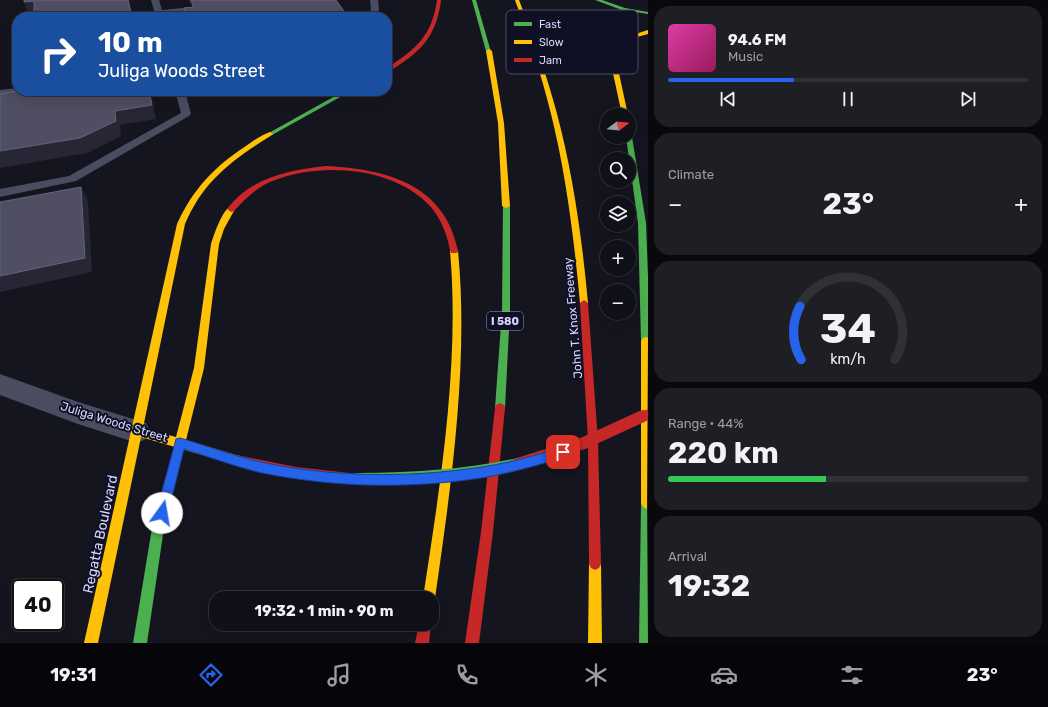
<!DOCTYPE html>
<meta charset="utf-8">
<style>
body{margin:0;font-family:Rubik,sans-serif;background:#1e1e25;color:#f1f3f6;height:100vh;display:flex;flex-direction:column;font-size:15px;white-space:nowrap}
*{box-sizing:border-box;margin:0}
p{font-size:13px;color:#9c9da2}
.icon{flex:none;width:22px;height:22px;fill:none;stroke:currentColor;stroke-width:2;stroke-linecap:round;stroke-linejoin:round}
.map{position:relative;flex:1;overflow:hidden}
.details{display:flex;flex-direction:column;gap:6px;padding:6px;background:#09090d;width:400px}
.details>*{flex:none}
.top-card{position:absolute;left:12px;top:12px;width:380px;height:84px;border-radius:16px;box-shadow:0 4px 16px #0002,0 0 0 1px #303037;background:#1a4fa0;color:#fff;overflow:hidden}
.needle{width:26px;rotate:74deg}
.buttons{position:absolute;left:600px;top:108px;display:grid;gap:8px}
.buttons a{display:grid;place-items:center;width:36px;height:36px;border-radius:50%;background:#101018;box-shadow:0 4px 16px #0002,0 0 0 1px #303037;font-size:20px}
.speed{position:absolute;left:12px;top:579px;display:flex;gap:8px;font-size:20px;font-weight:700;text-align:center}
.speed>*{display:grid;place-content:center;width:52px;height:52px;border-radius:50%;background:#101018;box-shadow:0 4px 16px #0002,0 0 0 1px #303037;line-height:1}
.speed .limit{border:2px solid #111;border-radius:6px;background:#fff;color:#111}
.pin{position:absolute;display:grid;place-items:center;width:34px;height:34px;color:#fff;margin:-17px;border-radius:8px;box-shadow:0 2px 6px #0006}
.me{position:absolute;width:44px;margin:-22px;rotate:13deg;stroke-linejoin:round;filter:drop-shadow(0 0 3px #0008)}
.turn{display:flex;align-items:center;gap:14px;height:84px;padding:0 20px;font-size:18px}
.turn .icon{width:52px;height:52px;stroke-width:2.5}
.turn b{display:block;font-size:28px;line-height:34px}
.big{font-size:30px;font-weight:700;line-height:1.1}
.details .tile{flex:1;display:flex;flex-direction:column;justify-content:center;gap:6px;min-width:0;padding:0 14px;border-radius:16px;background:#1e1e25}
.details .dial{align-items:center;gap:0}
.dial svg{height:104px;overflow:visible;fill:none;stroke:#303037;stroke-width:7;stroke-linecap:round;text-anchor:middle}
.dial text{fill:#f1f3f6;stroke:none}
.song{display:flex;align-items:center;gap:12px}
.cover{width:48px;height:48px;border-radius:6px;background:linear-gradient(135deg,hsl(320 70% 55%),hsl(330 70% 35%))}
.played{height:4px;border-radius:2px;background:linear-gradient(90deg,#2563eb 35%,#303037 35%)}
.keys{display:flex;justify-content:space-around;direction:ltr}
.heat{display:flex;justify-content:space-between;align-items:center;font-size:22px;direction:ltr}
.charge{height:6px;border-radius:3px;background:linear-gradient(90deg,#34c759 44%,#303037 0)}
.trip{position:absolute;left:209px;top:591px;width:230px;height:40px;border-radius:16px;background:#101018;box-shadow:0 4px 16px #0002,0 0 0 1px #303037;font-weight:700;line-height:40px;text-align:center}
.tabs{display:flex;height:64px;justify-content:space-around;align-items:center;background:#06060a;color:#9c9da2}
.tabs .icon{width:28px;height:28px}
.tabs .on{color:#2563eb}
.tabs b{font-size:18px;color:#f1f3f6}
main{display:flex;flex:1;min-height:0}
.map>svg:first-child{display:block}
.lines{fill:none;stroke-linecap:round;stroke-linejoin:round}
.lane{fill:#4a4c60;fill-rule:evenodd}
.street{fill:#4a4c60;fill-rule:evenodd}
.fast{fill:#4caf50;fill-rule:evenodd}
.slow{fill:#ffc107;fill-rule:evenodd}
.jam{fill:#c62828;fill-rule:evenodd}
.fast-bridge{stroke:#4caf50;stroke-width:12}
.jam-bridge-far1{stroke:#c62828;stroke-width:9}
.jam-bridge{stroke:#c62828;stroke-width:12}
.wall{fill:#3e3e4f}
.shaded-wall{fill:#272634}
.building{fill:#4f4e62;stroke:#64647a}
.route{fill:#2563eb;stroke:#184099}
.labels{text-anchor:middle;stroke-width:4;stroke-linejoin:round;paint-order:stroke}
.shield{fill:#101025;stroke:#9a9bbc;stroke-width:1}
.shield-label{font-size:11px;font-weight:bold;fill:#d5d7fd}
.street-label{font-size:12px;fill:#d5d7fd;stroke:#101025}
.near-street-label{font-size:14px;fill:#d5d7fd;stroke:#101025}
.key{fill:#101025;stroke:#4b4c66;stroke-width:1}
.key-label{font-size:11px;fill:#d5d7fd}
</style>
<main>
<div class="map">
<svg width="648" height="643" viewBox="0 0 648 643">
<rect width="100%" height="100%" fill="#151520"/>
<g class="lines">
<path class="lane" d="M151,0H159L162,10L202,6L206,8L202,10L156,17Z
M370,0H378L379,10L373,17H365L371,10Z
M17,88V91H22L20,93L0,96V90Z
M175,91H185L191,114L189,116L76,181L0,197V189L69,176L181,113Z"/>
<path class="street" d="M0,374L78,402L146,423L150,431L146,439L137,443L78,424L0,395Z"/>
<path class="fast" d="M472,0H476L491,52L486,51Z
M595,0H602L625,8L648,12V14L622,10Z
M344,91H351L272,135L267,134Z
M629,135L632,137L646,223L648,276V344H643L641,341L638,223L626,137H629Z
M503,204H509L510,206V310L505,408L504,411L500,413L496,411L495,408L502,310Z
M180,438L184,439L185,443L164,528L147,643H133L152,528L175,443L176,439Z
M647,497L648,643H639L641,503L643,499Z"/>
<path class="slow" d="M515,0H519C533,36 546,73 556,110C573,173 582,238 588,303L584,306L580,303C574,238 566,173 550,110C541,73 528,36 515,0Z
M648,30V34L630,39L622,45L617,53V64L628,115H622L611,64V53L618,43L626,37Z
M489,49L492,51L504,123L510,206L506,208L502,206L498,123L486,51Z
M270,132L273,134L272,135C233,159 203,181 185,224L143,428L176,437L194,368L211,244C214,235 222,210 231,206L234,207L235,209L224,229L219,244L204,368L186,440L236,455L240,456L241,460L240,464L236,465L141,437L98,643H84L177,224C192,190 215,166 246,146C253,141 261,135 270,132Z
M454,248L458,251C469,363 451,487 435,598L432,603V598H423C440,487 460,363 450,251Z
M646,337L648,338L647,509L643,507L641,503V341L643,338Z
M595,558L599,560L601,564L602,643H588L589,564L591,560Z"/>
<path class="jam" d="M437,0H441C438,26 428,45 406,60C400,64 394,69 387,72V68C416,49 432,36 437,0Z
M326,166C386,169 445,184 458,251L457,253H451C449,249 449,243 447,238C444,227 438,215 430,206C394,167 322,162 275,180C258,186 246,198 234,211L231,212L227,209C251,177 290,170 326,166Z
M584,300L588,303L598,441L601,564L599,568L595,570L591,568L589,564L588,441L580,303Z
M500,403L504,405L505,408L493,532L479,643H465L481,532L495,408L496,405Z
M236,455L296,467L358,474L362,475L364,479L362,483L358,484L281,475L232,464L231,460L232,456Z
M419,624H431L429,643H415Z"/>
<path class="fast-bridge" d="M358,479C412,479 465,476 518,464"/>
<path class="jam-bridge-far1" d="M641,417L648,414"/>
<path class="jam-bridge" d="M518,464L584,443L643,416"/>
</g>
<path class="wall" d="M189,0H336L348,17H186L184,8L192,7V5H191Z"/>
<path class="shaded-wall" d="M128,0H129L133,17H132Z
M190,0H191L192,5H191Z
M34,1L40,14L29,15L24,2Z
M149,91H150L156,119L120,125L121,136L87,153L0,168V151L115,111Z
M81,187L88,201L92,272L0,292V276Z"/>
<path class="building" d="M24,0H128L132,17H34V1L24,2Z
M191,0H336L348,17H187L184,8L194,7Z
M17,91H149L152,105L115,111L116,121L80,138L0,151V94Z
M81,187L85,258L0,276V202Z"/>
<path class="route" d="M180,438C207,446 234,456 261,462C330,477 405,478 475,468C505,464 534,456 563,447L567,449L568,452L567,456L563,458C534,466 504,475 474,479C404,489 332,487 262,473C236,467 210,457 184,449L168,513L166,517L162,519L158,517L156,513L175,443L176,439Z"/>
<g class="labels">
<rect class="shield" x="487" y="312" width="36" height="18" rx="3"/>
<g class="shield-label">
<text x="505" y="325">I 580</text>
</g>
<g class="street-label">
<text transform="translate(573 318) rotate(-95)" y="4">John T. Knox Freeway</text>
<text transform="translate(114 422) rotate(17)" y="4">Juliga Woods Street</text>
</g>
<g class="near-street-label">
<text transform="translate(100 534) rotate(-78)" y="5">Regatta Boulevard</text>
</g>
</g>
<rect x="506" y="10" width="132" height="64" rx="6" class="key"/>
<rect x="514" y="22" width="18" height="4" fill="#4caf50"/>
<rect x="514" y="40" width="18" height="4" fill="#ffc107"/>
<rect x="514" y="58" width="18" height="4" fill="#c62828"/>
<g class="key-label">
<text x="539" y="28">Fast</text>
<text x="539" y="46">Slow</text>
<text x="539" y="64">Jam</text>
</g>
</svg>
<div class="buttons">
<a><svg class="needle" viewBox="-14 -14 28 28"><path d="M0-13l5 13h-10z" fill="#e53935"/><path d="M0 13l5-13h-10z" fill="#9c9da2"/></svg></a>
<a><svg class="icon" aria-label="search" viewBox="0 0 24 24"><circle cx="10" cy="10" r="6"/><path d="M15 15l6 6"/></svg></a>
<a><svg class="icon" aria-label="layers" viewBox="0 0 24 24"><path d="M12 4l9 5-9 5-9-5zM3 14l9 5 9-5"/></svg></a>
<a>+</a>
<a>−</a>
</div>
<div class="speed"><div class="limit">40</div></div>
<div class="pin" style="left:563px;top:452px;background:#d93025"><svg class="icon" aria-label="arrive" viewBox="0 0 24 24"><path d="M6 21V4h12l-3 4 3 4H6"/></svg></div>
<svg class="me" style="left:162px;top:513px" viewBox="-20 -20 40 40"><circle r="19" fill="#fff"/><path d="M0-13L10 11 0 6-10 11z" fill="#2563eb"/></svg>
<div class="trip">19:32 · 1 min · 90 m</div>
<div class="top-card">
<div class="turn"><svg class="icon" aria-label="right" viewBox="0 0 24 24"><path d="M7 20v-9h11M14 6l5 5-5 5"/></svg><div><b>10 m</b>Juliga Woods Street</div></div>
</div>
</div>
<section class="details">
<div class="tile">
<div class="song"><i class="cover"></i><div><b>94.6 FM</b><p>Music</p></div></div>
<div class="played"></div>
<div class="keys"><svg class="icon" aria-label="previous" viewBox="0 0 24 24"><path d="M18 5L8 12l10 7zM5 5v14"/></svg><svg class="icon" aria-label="pause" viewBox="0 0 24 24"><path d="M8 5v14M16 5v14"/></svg><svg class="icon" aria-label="next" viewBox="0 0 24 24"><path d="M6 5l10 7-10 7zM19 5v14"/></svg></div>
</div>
<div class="tile"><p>Climate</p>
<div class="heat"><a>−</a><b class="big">23°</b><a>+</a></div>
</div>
<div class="tile dial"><svg viewBox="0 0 100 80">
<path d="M14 69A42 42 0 1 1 86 69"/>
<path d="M14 69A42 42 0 0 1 13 28" stroke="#2563eb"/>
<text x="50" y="56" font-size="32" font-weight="700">34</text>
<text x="50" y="72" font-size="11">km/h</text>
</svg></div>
<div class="tile"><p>Range · 44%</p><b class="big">220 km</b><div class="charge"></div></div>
<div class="tile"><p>Arrival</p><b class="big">19:32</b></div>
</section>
</main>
<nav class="tabs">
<b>19:31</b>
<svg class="icon on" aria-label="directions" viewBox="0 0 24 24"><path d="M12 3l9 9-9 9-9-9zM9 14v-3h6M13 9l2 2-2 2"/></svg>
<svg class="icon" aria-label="music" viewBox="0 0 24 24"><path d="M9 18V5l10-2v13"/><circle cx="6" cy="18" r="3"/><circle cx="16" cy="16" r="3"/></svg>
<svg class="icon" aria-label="phone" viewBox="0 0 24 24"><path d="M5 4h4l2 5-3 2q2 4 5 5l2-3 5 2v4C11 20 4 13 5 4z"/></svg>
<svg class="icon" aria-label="climate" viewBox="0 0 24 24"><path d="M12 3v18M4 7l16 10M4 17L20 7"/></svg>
<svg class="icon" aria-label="car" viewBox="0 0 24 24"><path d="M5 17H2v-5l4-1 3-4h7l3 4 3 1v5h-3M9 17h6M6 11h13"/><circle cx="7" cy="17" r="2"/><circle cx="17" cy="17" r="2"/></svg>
<svg class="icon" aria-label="filters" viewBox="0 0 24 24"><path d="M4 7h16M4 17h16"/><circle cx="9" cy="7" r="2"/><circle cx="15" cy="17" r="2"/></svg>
<b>23°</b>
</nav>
